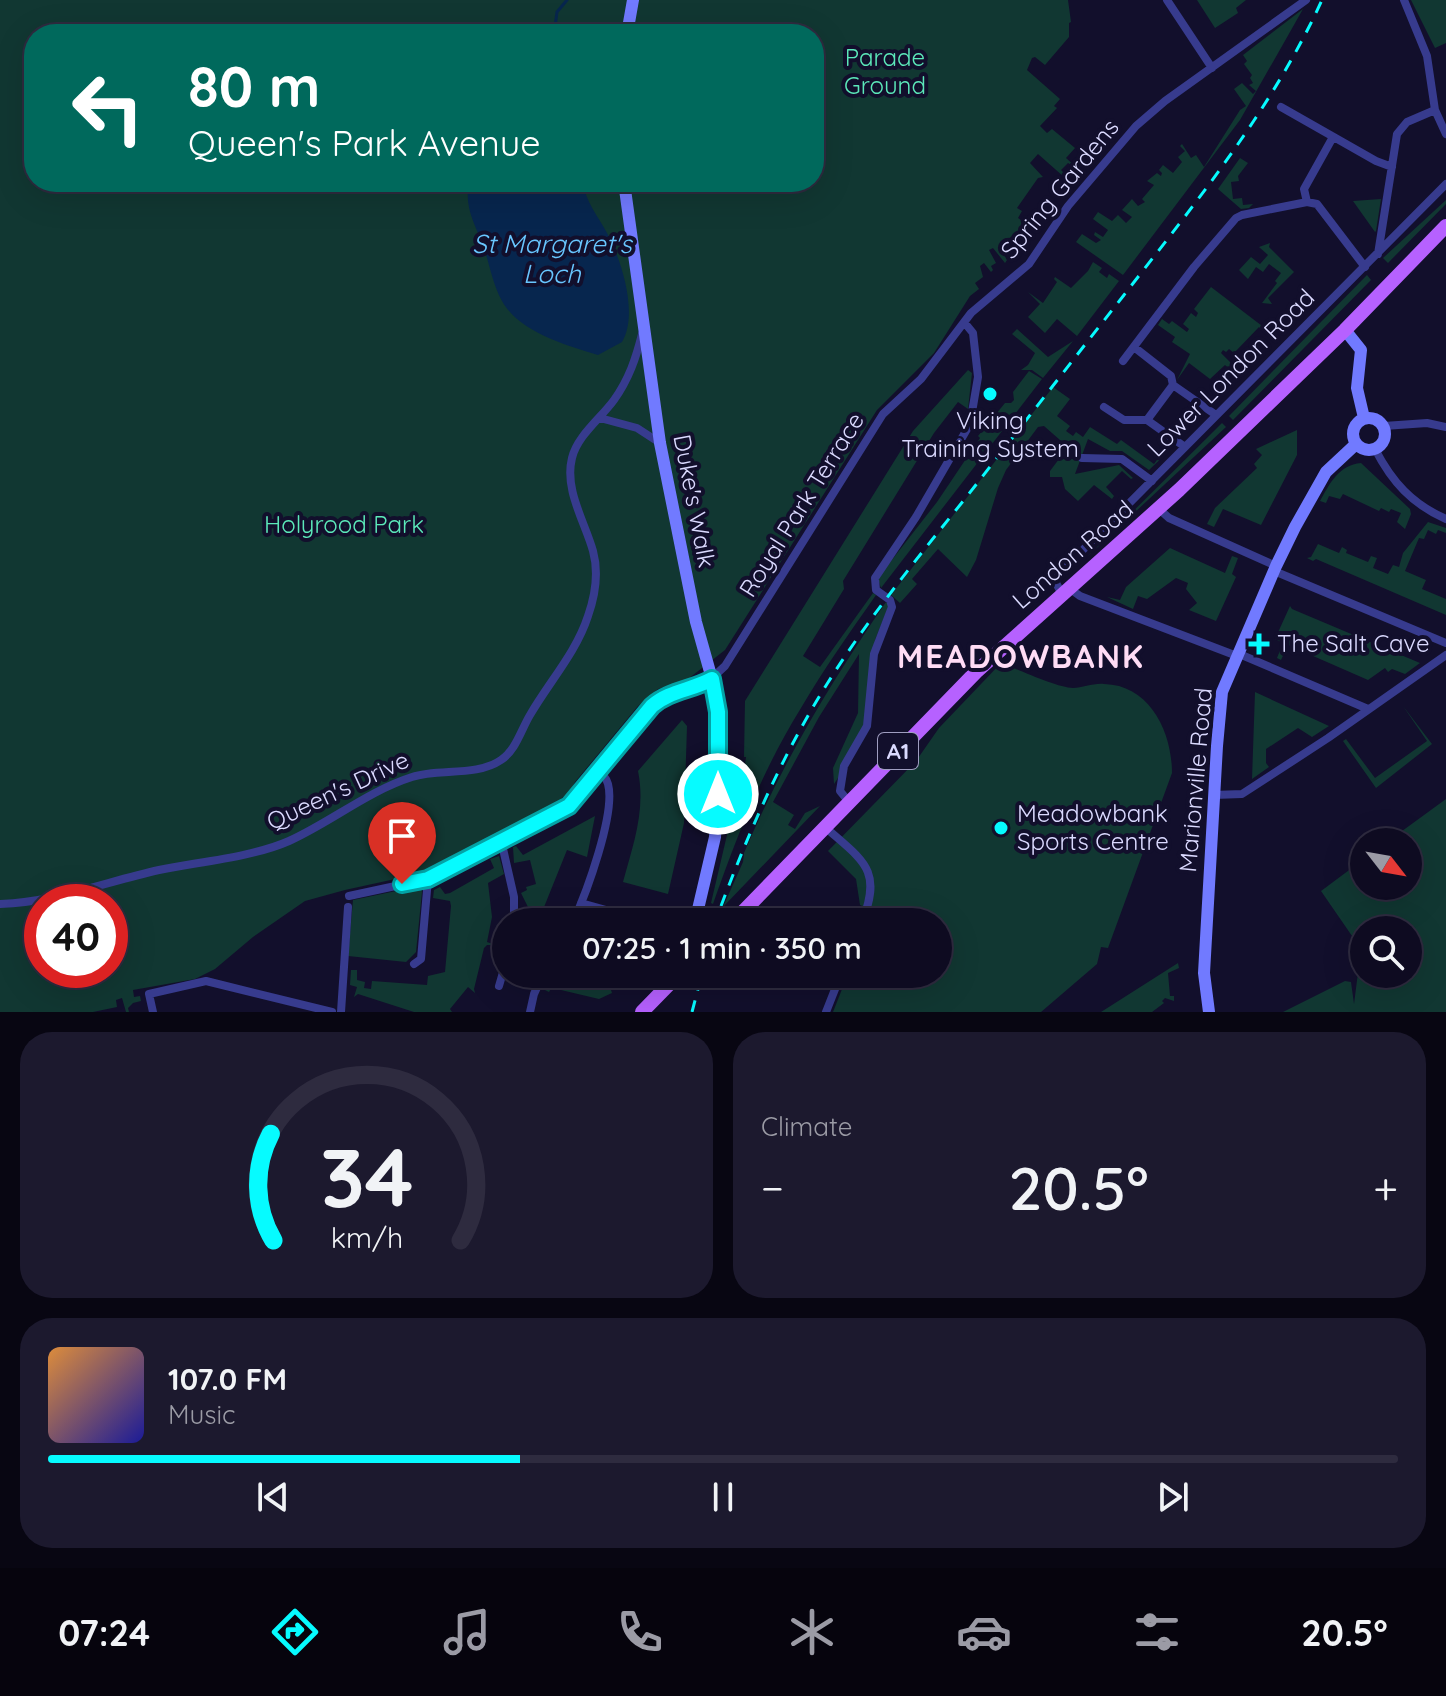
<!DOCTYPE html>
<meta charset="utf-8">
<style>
body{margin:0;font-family:Quicksand,sans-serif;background:#1c192e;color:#f1f3f6;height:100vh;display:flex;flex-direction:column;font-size:30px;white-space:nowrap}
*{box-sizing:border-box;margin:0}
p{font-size:26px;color:#9b9ba5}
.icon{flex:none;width:44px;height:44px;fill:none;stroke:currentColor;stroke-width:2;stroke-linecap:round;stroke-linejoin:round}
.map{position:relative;height:1012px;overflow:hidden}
.drawer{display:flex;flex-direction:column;gap:20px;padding:20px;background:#080612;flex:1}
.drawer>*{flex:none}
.hud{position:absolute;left:24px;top:24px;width:800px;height:168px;border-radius:32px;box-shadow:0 8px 32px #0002,0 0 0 2px #2e2b3f;background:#00695c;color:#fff;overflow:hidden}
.needle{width:52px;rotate:121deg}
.buttons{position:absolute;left:1350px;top:828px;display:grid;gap:16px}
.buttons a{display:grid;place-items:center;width:72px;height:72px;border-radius:50%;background:#0e0b21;box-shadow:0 8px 32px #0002,0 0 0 2px #2e2b3f;font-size:40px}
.speed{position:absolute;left:24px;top:884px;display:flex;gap:16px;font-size:40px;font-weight:700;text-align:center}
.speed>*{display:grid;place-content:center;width:104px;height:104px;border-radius:50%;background:#0e0b21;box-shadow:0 8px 32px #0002,0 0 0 2px #2e2b3f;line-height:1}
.speed .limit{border:12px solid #d22;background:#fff;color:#111}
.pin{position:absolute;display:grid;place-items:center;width:68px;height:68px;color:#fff;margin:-82px -34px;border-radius:50% 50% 50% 0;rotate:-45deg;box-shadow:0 0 8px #0007}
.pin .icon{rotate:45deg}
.me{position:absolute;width:88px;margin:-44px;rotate:0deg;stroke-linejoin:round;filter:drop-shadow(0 0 6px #0008)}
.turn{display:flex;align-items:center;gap:28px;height:168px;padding:0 32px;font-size:36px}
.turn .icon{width:104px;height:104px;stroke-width:2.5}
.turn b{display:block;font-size:56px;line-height:68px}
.big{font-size:60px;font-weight:600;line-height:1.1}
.drawer .widget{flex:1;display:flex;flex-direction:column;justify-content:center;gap:12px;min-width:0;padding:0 28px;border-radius:32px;background:#1c192e}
.drawer .dial{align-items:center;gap:0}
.dial svg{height:208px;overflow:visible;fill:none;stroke:#2e2b3f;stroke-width:7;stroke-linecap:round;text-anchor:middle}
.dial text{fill:#f1f3f6;stroke:none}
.song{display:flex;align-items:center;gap:24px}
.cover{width:96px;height:96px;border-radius:12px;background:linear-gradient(135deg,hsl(30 70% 55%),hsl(240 70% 35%))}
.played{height:8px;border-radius:4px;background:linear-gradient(90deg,#06fbff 35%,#2e2b3f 35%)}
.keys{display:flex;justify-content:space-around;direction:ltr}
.heat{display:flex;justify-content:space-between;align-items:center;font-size:44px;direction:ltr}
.drawer .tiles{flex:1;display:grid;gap:20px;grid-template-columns:1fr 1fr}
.widget:last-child{grid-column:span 2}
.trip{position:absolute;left:492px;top:908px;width:460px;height:80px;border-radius:40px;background:#0e0b21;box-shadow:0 8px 32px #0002,0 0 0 2px #2e2b3f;font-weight:600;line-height:80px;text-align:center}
.tab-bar{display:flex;height:128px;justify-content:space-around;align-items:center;background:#06040d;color:#9b9ba5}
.tab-bar .icon{width:56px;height:56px}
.tab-bar .active{color:#06fbff}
.tab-bar b{font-size:36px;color:#f1f3f6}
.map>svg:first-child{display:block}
.green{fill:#113732;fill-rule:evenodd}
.water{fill:#07264e}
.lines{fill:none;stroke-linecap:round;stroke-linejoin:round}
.stream{stroke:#07264e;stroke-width:3}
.street{stroke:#373b8e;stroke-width:8}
.secondary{stroke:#717aff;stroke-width:12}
.primary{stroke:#b661ff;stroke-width:14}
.rail{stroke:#06fbff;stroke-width:3;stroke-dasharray:12 10;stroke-linecap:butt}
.route-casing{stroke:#04a3a6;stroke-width:20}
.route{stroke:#06fbff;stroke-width:14}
.poi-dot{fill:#06fbff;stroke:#120f2c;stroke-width:3}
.labels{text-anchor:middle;stroke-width:8;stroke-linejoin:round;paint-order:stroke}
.shield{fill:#120f2c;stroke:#9f9dc0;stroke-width:2}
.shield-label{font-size:22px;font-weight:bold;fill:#dbdaff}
.park-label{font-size:24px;fill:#5ce9ba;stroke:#120f2c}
.street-label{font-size:24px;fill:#dbdaff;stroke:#120f2c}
.poi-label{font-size:24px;fill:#dbdaff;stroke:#120f2c;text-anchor:start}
.water-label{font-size:26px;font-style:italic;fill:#68c6ff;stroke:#120f2c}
.district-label{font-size:32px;font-weight:bold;letter-spacing:2px;fill:#ffdcf5;stroke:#120f2c}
</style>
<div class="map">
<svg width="1446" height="1012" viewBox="0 0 1446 1012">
<rect width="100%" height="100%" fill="#120f2c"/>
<path class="green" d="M0,0H1068L1071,22L1069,23V37L1045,65L1035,57L1032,58L1027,70L1060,99L1054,106L1057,108L1040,126L1047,133L1052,129L1075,148L1066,158L1077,168L1068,163L1061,170L1066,175L1064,177L1038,154L1030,163L1043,177L1038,178L1017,208L1022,211L1018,218L1034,229L1029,227L1022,238L1019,237L1004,255L1007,260L1005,263L993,248L989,250L996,263L991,266L993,270L991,272L984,263L980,266L983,277L975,283L979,289L970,296L934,353L877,410L725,650L688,679L658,689L638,706L575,782L571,791L557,802L418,874L345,890L305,901L253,937L215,969L195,979L133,990L134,997L140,996L141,1001L133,1003L128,1008L129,1012H126L122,998L116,1000L117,1007L93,1012H0ZM34,34H814V182H34ZM42,902H110V970H42Z
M1197,0H1246L1236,8L1238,13L1215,28Z
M1411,0H1446V43L1435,48Z
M1303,9L1240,120L1123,275L1076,242L1082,234L1096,243L1101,240L1094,235L1095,232L1103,237L1108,230L1093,219L1098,212L1112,221L1118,215L1126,223L1132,217L1122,210L1132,199L1138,206L1145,202L1142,199L1154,185L1147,181L1157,173L1161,176L1162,173L1159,170L1163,165L1173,173L1182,162L1178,157L1185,151L1180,146L1182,144L1191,158L1196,155L1204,167L1240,110L1246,106L1234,89L1242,83L1253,94L1256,91L1249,85L1253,83L1250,78L1252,75L1244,64L1247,61L1243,55Z
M1240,158L1248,163L1238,176L1239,181L1231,182L1233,199L1242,198L1243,205L1253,204L1249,208L1241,209L1218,189Z
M1381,199L1376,231L1375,232L1353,201Z
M1446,200V204L1388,263L1383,258Z
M1270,243L1269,247L1294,272L1268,298L1272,304L1262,303L1277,283L1275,281L1281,273L1269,264L1263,272L1256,267L1248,279L1239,270L1251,257L1260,264L1268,255L1259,247Z
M1093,262L1102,268L1099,272L1107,278L1109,274L1119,281L1077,336L1057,319L1045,333L1028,317L1040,304L1028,292L1043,303L1057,282L1054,279L1055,277L1071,288L1088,271Z
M1367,275L1371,280L1233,420L1229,416Z
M1211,287L1270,332L1267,335L1259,327L1234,353L1229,349L1226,352L1223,350L1221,353L1235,367L1232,371L1225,365L1210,379L1189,363L1177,380L1190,354L1172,342L1175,337L1158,325L1162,319L1169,324L1172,321L1187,332L1189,329L1183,324L1191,313L1196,317L1198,313L1194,309Z
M1017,329L1048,357L1073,341L1043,378L1032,370H1021L1028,365L1035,353L1012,334Z
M968,370L972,373L968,409L958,402L934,433L843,581L844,589L803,656L820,667L873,593L876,595C850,632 824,669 801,708C763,769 737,836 713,904L711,903L727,835L728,770L744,773L746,757H744L745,701L913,431Z
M1029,371L1042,379L881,588L878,579L884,570L937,502L980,438L978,436L1005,403H1011L1014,400L1013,392Z
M1053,387L1070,399L1057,416L1070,426L1066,431L1073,436L1076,432L1083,437L1090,427L1117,444L1121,440L1154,464L1164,450L1167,453L1149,470L1122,451H1110L1088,439L1075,474L1119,465L1133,478L1131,479L1122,471L1106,487L1114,496L1112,499L1094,485L1078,501L1065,489L1062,477H1050V471L1068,447L1044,426L1038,427L1006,470L998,488L976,560L967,577L938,549L912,579L917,584L900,603L891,595Z
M1222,423L1226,427L1086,558Z
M1297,430V455L1261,525L1223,509L1214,527L1207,524L1215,508L1257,468L1254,464L1262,455L1256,449Z
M1361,463L1410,509L1411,514L1405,529L1397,522L1401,513L1391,509L1389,512L1381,508L1379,511L1343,494L1340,499L1329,496L1326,503L1320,501C1330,483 1339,465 1361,463Z
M1428,522L1446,528V533L1438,530L1436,534L1428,530L1424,539L1419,538L1405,571L1426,580L1422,589L1446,599V615L1316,559L1313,561L1307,558L1311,557L1318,544L1339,553L1342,547L1347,550L1346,553L1368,562L1371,556L1377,558L1373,568L1388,574L1393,565L1399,567L1403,553Z
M1170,548L1225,573L1232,556L1238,558L1232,574L1236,577L1216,621L1189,610L1197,603L1186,589L1188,583L1176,578L1147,599L1138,596L1133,609L1107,597L1120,600L1126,587Z
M886,602L889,605L875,640L865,724L838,778L834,784L833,768L858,713L859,654L819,717L773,802L794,815L788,825L795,829L805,813L820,806L723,907L743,862L744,853C782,763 831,682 886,602Z
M1290,606L1292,609L1420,663L1405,674L1392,669L1388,672L1385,668L1368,680L1288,645L1281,660L1277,658L1283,643L1275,639Z
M1001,663C1017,669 1058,688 1073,688C1083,688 1093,683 1104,684C1150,685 1172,732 1172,773L1108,948L1101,947L1097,964L1041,1012H833L848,974H938V922H870L874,911L860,905L856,879L828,851L916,761L939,728Z
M1255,692L1329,726L1312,737L1298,728L1266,749V763L1269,767L1252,779Z
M1403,706L1432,744L1376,788L1343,741L1346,739L1375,778L1427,741Z
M682,720L687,726L684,823L668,894L623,882C633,845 646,810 638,771Z
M1446,799V1012H1283L1345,981L1351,982L1354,1004L1361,949L1321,891L1364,859V886H1408V842H1387ZM1364,930H1408V974H1364Z
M595,816L587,857L567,850L538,922H526L528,907L521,893L527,890L526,887L536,884L530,860L514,863L513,847L516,846L523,855Z
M499,856L504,874L488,883L492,917L487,942L496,945H487L484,948L474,989L475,993L468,987L450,1009L452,1012H414L358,994L354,997L357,987L350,985L351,970H357V980L365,982L364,988L371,989L372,981L427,985L428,976L445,972L451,906L450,901L433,898L434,890L440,887L445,894L450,893L494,868L490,859Z
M420,886L422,892L416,952L406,962L348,956L353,900Z
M1178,963L1179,968L1168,973L1170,996H1174V1001L1165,998L1162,1001L1164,1003L1152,1012H1101Z
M554,974H631L629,978L624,977L611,990L612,993L599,999L561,990L562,987L554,983L549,992L545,990Z"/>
<path class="water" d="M470,182H583C585,201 598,216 607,233C621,259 639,314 622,342L598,355C565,345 519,332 502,301C492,283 489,261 482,242C474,223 463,203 470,182Z"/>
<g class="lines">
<path class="stream" d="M554,34L557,12L567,0"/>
<path class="street" d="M1167,0L1212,68
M1404,0L1427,56L1435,110L1446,134
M1281,107L1376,161L1392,167
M1307,202L1304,189L1333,137
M1378,254L1397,134L1407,122L1435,110
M1134,347L1171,376L1173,385L1216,415
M1123,361L1194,267L1236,218L1242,215L1307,202L1317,204L1365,267
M1104,407L1124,420H1147L1185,447
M600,418L637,428L660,443
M1147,420L1173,385
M1384,426L1427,423L1446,427
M1375,449C1392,482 1412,504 1446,519
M1082,458L1122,459L1152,481
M1159,509L1169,518L1276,566
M1274,571L1446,643
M1069,588L1080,596L1237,656
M1062,594L1056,583L1059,574L1446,184
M1237,653L1368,709
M1214,795L1242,794L1328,738L1446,655
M849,802L840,791L844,766L867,726L874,654L892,607L890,600L876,590L875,578L916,517L970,424L978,377L973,333L964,322
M825,827C863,861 883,869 862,922
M501,840L514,897V922
M349,896L428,879L569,806L652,706C665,695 678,694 694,689C707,684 715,675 725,666L883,414L921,379L971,313L1029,264L1068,206L1136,126L1165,101L1306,0
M581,903L649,922
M0,904C56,902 105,882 159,870C198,862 253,857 289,841C331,822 368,791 412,777C439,768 476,777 501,760C516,750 521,730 530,715C549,682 576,653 588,616C595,596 599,573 593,551C585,522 564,490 572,458C577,436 601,418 614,400C629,379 636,358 642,334
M573,922C586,894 616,813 608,784C606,777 602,774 597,770
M414,964L421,959L428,879
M499,986L506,962
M153,1012L149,994L206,981L332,1012
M341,1012L348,907
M530,1012L534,994L543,974
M826,1012L841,974"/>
<path class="secondary" d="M627,34L633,0
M624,182L660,443L696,622L712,679L718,712V794L715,837L695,922
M1345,330L1361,350L1357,388L1364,418
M1353 434a16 16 0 1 1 32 0a16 16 0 1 1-32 0Z
M1209,1012L1204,973L1217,746L1222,692L1276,566L1295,527L1326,472L1356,444"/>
<path class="primary" d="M733,922L976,672L1179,490L1345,330L1446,226
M642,1012L679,974"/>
<path class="rail" d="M721,906C750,829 783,754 827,684C869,617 919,556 968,495C1020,428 1072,361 1124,295C1197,201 1272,109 1322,0
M692,1012L702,974"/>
</g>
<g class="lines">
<g class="route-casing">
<path id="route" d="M402,884L428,879L569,806L652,706C669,691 692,690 712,679L718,712V794"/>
</g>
<use href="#route" class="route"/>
</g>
<g class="poi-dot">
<circle cx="990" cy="394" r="8"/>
<path d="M1255 632h8v8h8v8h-8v8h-8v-8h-8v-8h8z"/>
<circle cx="1001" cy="828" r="8"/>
</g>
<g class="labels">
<rect class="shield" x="878" y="733" width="40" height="36" rx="6"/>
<g class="shield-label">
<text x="898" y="759">A1</text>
</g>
<g class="park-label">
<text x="885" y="66">Parade<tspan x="885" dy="28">Ground</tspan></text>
<text x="344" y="533">Holyrood Park</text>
</g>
<g class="street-label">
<text transform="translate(1060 189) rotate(-51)" y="8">Spring Gardens</text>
<text transform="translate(1231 373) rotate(-45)" y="8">Lower London Road</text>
<text transform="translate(694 501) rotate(79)" y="8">Duke's Walk</text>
<text transform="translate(802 505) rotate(-58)" y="8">Royal Park Terrace</text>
<text transform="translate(1073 555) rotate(-41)" y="8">London Road</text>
<text transform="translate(1196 780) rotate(-85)" y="8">Marionville Road</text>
<text transform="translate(338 791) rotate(-25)" y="8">Queen's Drive</text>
</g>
<g class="poi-label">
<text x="990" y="429" text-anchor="middle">Viking<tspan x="990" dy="28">Training System</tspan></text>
<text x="1277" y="652">The Salt Cave</text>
<text x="1017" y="822">Meadowbank<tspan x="1017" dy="28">Sports Centre</tspan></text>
</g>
<g class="water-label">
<text x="552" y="253">St Margaret's<tspan x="552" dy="30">Loch</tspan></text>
</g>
<g class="district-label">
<text x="1021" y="668">MEADOWBANK</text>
</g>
</g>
</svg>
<div class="buttons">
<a><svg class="needle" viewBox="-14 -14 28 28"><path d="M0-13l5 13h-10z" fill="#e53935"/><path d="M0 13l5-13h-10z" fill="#9b9ba5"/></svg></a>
<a><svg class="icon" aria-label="search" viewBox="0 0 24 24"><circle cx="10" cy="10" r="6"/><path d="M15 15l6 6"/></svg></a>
</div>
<div class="speed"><div class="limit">40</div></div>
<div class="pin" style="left:402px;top:884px;background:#d93025"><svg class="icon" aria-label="arrive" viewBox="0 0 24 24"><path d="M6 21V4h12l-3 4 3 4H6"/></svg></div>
<svg class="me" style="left:718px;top:794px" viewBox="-20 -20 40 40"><circle r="17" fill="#06fbff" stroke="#fff" stroke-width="3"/><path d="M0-11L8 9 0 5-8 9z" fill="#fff"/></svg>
<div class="trip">07:25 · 1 min · 350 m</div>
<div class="hud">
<div class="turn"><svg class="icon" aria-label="left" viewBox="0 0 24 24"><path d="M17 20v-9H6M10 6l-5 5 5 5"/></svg><div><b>80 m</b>Queen's Park Avenue</div></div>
</div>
</div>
<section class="drawer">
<div class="tiles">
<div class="widget dial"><svg viewBox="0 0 100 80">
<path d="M14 69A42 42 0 1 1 86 69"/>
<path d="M14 69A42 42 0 0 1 13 28" stroke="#06fbff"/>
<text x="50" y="56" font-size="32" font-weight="700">34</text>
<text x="50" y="72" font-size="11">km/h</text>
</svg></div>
<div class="widget"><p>Climate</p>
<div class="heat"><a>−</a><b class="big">20.5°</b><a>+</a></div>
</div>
<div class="widget">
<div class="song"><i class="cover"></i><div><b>107.0 FM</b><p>Music</p></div></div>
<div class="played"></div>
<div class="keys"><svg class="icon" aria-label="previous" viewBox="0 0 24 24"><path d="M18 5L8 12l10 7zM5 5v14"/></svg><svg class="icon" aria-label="pause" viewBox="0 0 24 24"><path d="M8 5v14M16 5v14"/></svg><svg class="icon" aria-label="next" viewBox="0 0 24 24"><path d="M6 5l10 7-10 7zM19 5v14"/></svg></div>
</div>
</div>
</section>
<nav class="tab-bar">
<b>07:24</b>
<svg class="icon active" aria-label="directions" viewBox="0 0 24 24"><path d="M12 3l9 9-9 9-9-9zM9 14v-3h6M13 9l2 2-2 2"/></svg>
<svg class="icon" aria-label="music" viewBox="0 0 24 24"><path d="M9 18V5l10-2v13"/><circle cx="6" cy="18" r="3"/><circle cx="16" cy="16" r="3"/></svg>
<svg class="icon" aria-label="phone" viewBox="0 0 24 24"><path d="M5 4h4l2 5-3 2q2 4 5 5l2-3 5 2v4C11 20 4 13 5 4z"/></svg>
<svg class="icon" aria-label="climate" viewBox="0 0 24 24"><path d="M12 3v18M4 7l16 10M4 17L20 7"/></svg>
<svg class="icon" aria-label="car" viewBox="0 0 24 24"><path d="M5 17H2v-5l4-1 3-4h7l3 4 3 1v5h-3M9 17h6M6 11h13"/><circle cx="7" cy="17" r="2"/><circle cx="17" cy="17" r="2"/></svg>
<svg class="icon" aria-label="filters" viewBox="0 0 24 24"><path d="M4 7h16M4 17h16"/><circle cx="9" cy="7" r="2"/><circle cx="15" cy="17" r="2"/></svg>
<b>20.5°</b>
</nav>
